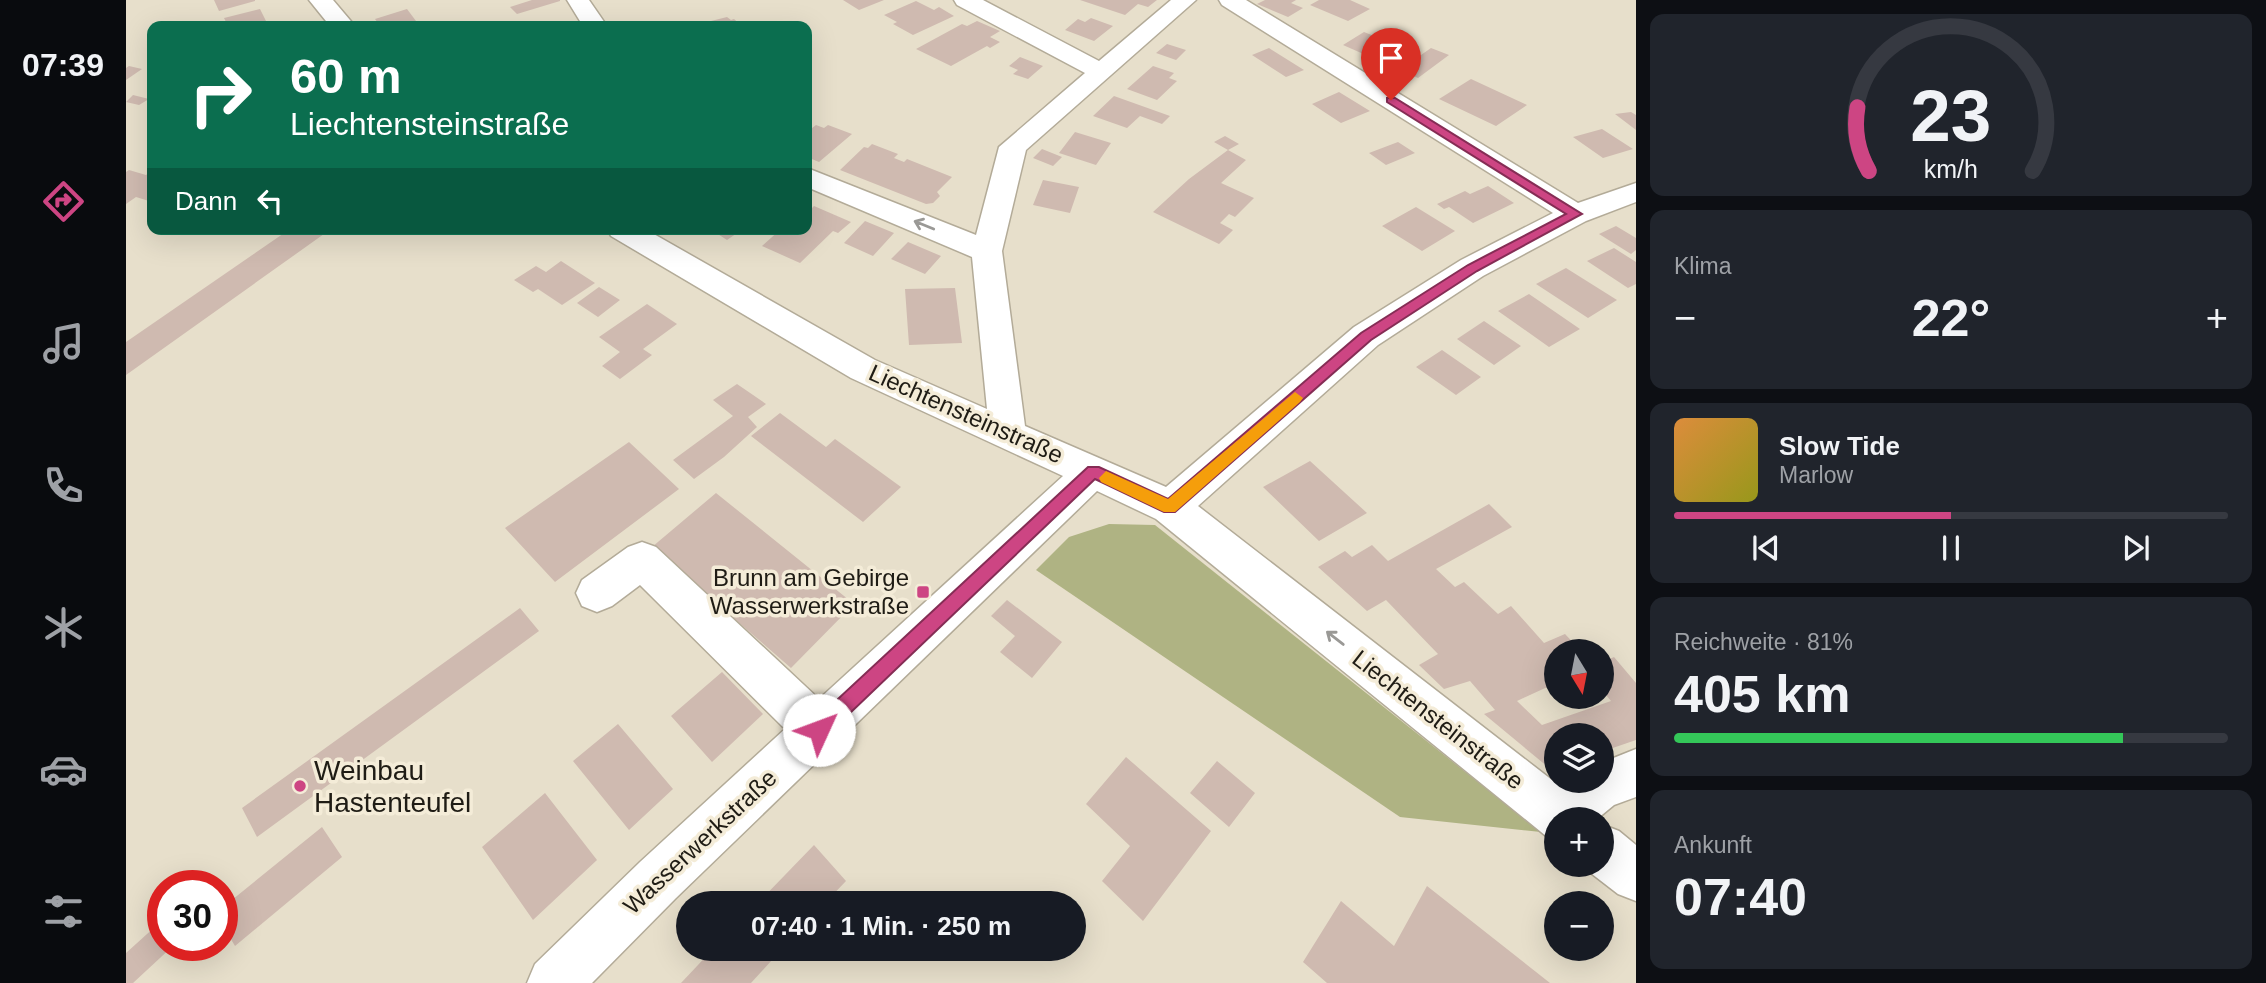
<!DOCTYPE html>
<html lang="de">
<meta charset="utf-8">
<style>
body{margin:0;font-family:Helvetica,sans-serif;background:#20242c;color:#f1f3f6;height:100vh;display:flex;flex-direction:column;font-size:26px;white-space:nowrap}
*{box-sizing:border-box;margin:0}
p{font-size:23px;color:#9ea1a6}
.icon{flex:none;width:38px;height:38px;fill:none;stroke:currentColor;stroke-width:2;stroke-linecap:round;stroke-linejoin:round}
.map{position:relative;flex:1;overflow:hidden}
.drawer{display:flex;flex-direction:column;gap:14px;padding:14px;background:#0d0f14;width:630px}
.drawer>*{flex:none}
.hud{position:absolute;left:21px;top:21px;width:665px;height:214px;border-radius:14px;box-shadow:0 7px 28px #0002;background:#0b6e4f;color:#fff;overflow:hidden}
.needle{width:46px;rotate:170deg}
.controls{position:absolute;left:1418px;top:639px;display:grid;gap:14px}
.controls a{display:grid;place-items:center;width:70px;height:70px;border-radius:50%;background:#171b24;box-shadow:0 7px 28px #0002;font-size:35px}
.speed{position:absolute;left:21px;top:870px;display:flex;gap:14px;font-size:35px;font-weight:700;text-align:center}
.speed>*{display:grid;place-content:center;width:91px;height:91px;border-radius:50%;background:#171b24;box-shadow:0 7px 28px #0002;line-height:1}
.speed .limit{border:10px solid #d22;background:#fff;color:#111}
.pin{position:absolute;display:grid;place-items:center;width:60px;height:60px;color:#fff;margin:-72px -30px;border-radius:50% 50% 50% 0;rotate:-45deg;box-shadow:0 0 7px #0007}
.pin .icon{rotate:45deg}
.me{position:absolute;width:77px;margin:-38px;rotate:47deg;stroke-linejoin:round;filter:drop-shadow(0 0 5px #0008)}
.turn{display:flex;align-items:center;gap:24px;height:147px;padding:0 28px;font-size:32px}
.turn .icon{width:91px;height:91px;stroke-width:2.5}
.turn b{display:block;font-size:49px;line-height:60px}
.then{display:flex;align-items:center;height:66px;padding:0 28px;background:#0003;gap:14px;font-size:26px}
.big{font-size:52px;font-weight:600;line-height:1.1}
.drawer .tile{flex:1;display:flex;flex-direction:column;justify-content:center;gap:10px;min-width:0;padding:0 24px;border-radius:14px;background:#20242c}
.drawer .dial{align-items:center;gap:0}
.dial svg{height:182px;overflow:visible;fill:none;stroke:#363941;stroke-width:7;stroke-linecap:round;text-anchor:middle}
.dial text{fill:#f1f3f6;stroke:none}
.song{display:flex;align-items:center;gap:21px}
.cover{width:84px;height:84px;border-radius:10px;background:linear-gradient(135deg,hsl(30 70% 55%),hsl(60 70% 35%))}
.played{height:7px;border-radius:4px;background:linear-gradient(90deg,#cd4583 50%,#363941 50%)}
.keys{display:flex;justify-content:space-around;direction:ltr}
.heat{display:flex;justify-content:space-between;align-items:center;font-size:38px;direction:ltr}
.charge{height:10px;border-radius:5px;background:linear-gradient(90deg,#34c759 81%,#363941 0)}
.trip{position:absolute;left:550px;top:891px;width:410px;height:70px;border-radius:35px;background:#171b24;box-shadow:0 7px 28px #0002;font-weight:600;line-height:70px;text-align:center}
main{display:flex;flex:1;min-height:0}
.dock{display:flex;flex-direction:column;width:126px;justify-content:space-around;align-items:center;background:#090b0e;color:#9ea1a6}
.dock .icon{width:49px;height:49px}
.dock .selected{color:#cd4583}
.dock b{font-size:32px;color:#f1f3f6}
.map>svg:first-child{display:block}
.green{fill:#afb383}
.building{fill:#cfbab0}
.lines{fill:none;stroke-linecap:round;stroke-linejoin:round}
.minor-casing{stroke:#b3ab98;stroke-width:3}
.minor{fill:#fff;fill-rule:evenodd}
.oneway{stroke:#9a9996}
.route{fill:#cd4583;stroke:#852d55;stroke-width:2}
.slow{fill:#f59e0b}
.poi-dot{fill:#cd4583;stroke:#f4ecd8;stroke-width:2.5}
.labels{text-anchor:middle;stroke-width:7;stroke-linejoin:round;paint-order:stroke}
.street-label{font-size:24px;fill:#1f1c15;stroke:#f4ecd8}
.poi-label{font-size:24px;fill:#1f1c15;stroke:#f4ecd8;text-anchor:end}
.near-poi-label{font-size:28px;fill:#1f1c15;stroke:#f4ecd8;text-anchor:start}
</style>
<main>
<nav class="dock">
<b>07:39</b>
<svg class="icon selected" aria-label="directions" viewBox="0 0 24 24"><path d="M12 3l9 9-9 9-9-9zM9 14v-3h6M13 9l2 2-2 2"/></svg>
<svg class="icon" aria-label="music" viewBox="0 0 24 24"><path d="M9 18V5l10-2v13"/><circle cx="6" cy="18" r="3"/><circle cx="16" cy="16" r="3"/></svg>
<svg class="icon" aria-label="phone" viewBox="0 0 24 24"><path d="M5 4h4l2 5-3 2q2 4 5 5l2-3 5 2v4C11 20 4 13 5 4z"/></svg>
<svg class="icon" aria-label="climate" viewBox="0 0 24 24"><path d="M12 3v18M4 7l16 10M4 17L20 7"/></svg>
<svg class="icon" aria-label="car" viewBox="0 0 24 24"><path d="M5 17H2v-5l4-1 3-4h7l3 4 3 1v5h-3M9 17h6M6 11h13"/><circle cx="7" cy="17" r="2"/><circle cx="17" cy="17" r="2"/></svg>
<svg class="icon" aria-label="filters" viewBox="0 0 24 24"><path d="M4 7h16M4 17h16"/><circle cx="9" cy="7" r="2"/><circle cx="15" cy="17" r="2"/></svg>
</nav>
<div class="map">
<svg width="1510" height="983" viewBox="0 0 1510 983">
<rect width="100%" height="100%" fill="#e7dfcb"/>
<path class="green" d="M983,524L1029,525L1415,832L1274,817L910,570L943,537Z"/>
<path class="building" d="M88,0H129V1L93,11Z
M406,0H434V1L391,14L384,7Z
M717,0H758L733,10Z
M954,0H1031L1022,7L1012,4L999,15Z
M1139,0H1170L1165,3L1177,8L1162,17L1131,4Z
M1193,0H1224L1244,9L1222,21L1184,5Z
M790,1L808,10L813,7L828,16L787,35L767,24L771,22L758,15Z
M134,9L142,25L102,26L98,18Z
M281,9L293,25L254,26L249,19Z
M601,17L605,20L608,19L616,26H590L585,21Z
M965,18L987,26L968,41L939,30L952,19L959,22Z
M851,21L874,31L864,37L874,42L864,48L861,46L825,66L790,49L836,24L841,26Z
M1238,32L1295,55L1305,48L1323,55L1292,78L1217,45Z
M1041,44L1060,50L1050,60L1030,53Z
M1143,48L1178,70L1160,77L1126,55Z
M894,57L917,66L902,79L887,74L892,70L883,66Z
M3,66L16,69L0,80V68Z
M1027,66L1048,73L1043,78L1051,81L1031,100L1001,89Z
M1345,79L1401,105L1370,126L1313,99Z
M1213,92L1244,111L1215,123L1186,104Z
M7,95L23,99L13,105L0,102Z
M988,96L1044,116L1036,124L1014,116L1001,128L967,116Z
M1505,112L1510,115V130L1489,114Z
M690,125L698,128L702,125L726,134L693,162L681,157V132Z
M1476,129L1507,149L1477,158L1447,137Z
M949,132L985,143L970,165L933,153Z
M1099,136L1113,144L1102,150L1088,142Z
M1272,142L1289,153L1260,165L1243,153Z
M746,144L772,154L768,158L778,162L781,159L826,177L811,192L814,196L807,203L800,204L714,170L738,147L742,148Z
M916,149L936,157L927,166L907,158Z
M1102,150L1120,160L1095,183L1128,198L1109,217L1103,214L1094,223L1107,230L1093,244L1027,212L1063,179Z
M3,170L20,175L26,171V199L23,201L10,197L0,204V172Z
M917,180L953,187L944,213L907,205Z
M1362,186L1388,203L1347,223L1323,207L1318,209L1311,204L1339,191L1344,194Z
M688,206L725,222L712,233L707,231L674,263L636,246L655,229H681V213Z
M1290,207L1329,231L1296,251L1256,226Z
M739,221L768,233L747,256L718,243Z
M1490,226L1510,238V250L1505,254L1473,234Z
M164,229H205L0,375V342Z
M584,229H617L601,240Z
M782,242L815,256L799,274L765,259Z
M1488,248L1510,262V284L1502,288L1461,261Z
M435,261L469,283L436,305L412,289L407,292L388,280L410,266L420,272Z
M1440,268L1491,300L1462,318L1410,284Z
M473,287L494,300L472,317L451,303Z
M829,288L836,343L783,345L779,289Z
M1403,294L1454,329L1423,347L1372,311Z
M521,304L551,324L517,349L526,355L494,379L476,366L494,352L473,337Z
M1358,321L1395,346L1368,365L1331,339Z
M1316,350L1355,377L1330,395L1290,367Z
M611,384L640,404L622,417L631,427L598,457L568,479L547,460L607,416L587,400Z
M654,413L700,447L709,439L775,487L737,522L625,436Z
M503,442L553,489L429,582L379,528Z
M1184,461L1241,513L1193,541L1137,487Z
M590,493L728,604L665,668L526,547Z
M1363,504L1386,527L1310,569L1329,587L1338,582L1372,614L1385,606L1418,643L1439,634L1455,651H1430V683L1391,701L1416,725L1485,701L1475,689V663L1488,657L1510,683V740L1475,752V735H1430L1428,772L1358,714L1369,710L1344,681L1318,689L1293,665L1312,654L1260,600L1241,611L1192,567L1219,551L1226,557L1246,545L1262,561Z
M881,600L936,642L906,678L874,652L889,636L865,616Z
M394,608L413,631L131,837L116,808Z
M596,672L637,714L586,762L545,716Z
M492,724L547,789L503,830L447,761Z
M1000,757L1085,831L1017,921L976,881L1004,846L960,804Z
M1091,761L1129,793L1103,827L1064,793Z
M419,793L471,860L407,920L356,847Z
M196,827L216,857L109,946L96,924V908Z
M688,845L720,881L699,903H632Z
M1301,886L1424,983H1201L1177,962L1215,901L1268,946Z
M31,925L37,930V945H48L7,983H0V953Z
M588,948H657L625,983H555Z"/>
<g class="lines">
<g class="minor-casing">
<path id="minor" d="M183,0H207L229,26H204Z
M441,0H463L481,26H457Z
M828,0H857L973,61L1045,0H1070L900,150L876,251L899,426L1040,487L1228,327L1335,260L1427,213L1096,5L1093,0H1120L1452,203L1510,183V202L1460,221L1357,276L1252,345L1072,506L1435,787L1443,780H1475V763L1510,749V797L1488,805L1471,819H1430V840L1420,836L1030,519L971,491L550,898L466,983H401L409,964L514,862L659,729L514,585L486,606L471,612L456,606L450,593L456,580L502,547L516,542L530,547L693,699L937,476L725,378L485,236L481,229H519L749,360L861,409L846,257L681,187V168L850,235L873,147L959,73L831,5Z
M1475,824L1493,831L1510,845V901L1492,894L1457,867V864H1475Z"/>
</g>
<use href="#minor" class="minor"/>
</g>
<defs><path id="oneway-shaft" d="M-6 0H5M1.5-3L5.5 0L1.5 3" fill="none" stroke-width="1.6" stroke-linecap="round" stroke-linejoin="round" transform="scale(1.75)"/></defs>
<g class="oneway">
<use href="#oneway-shaft" transform="translate(798 225) rotate(-158)"/>
<use href="#oneway-shaft" transform="translate(1209 638) rotate(-142)"/>
</g>
<path class="route" d="M1261,98H1269L1456,214L1351,271L1245,340L1049,512H1038L969,479L699,737L693,740L686,737L683,730L686,723L962,467H973L1042,499L1235,333L1342,265L1440,214L1261,102Z"/>
<path class="slow" d="M1169,392L1177,398L1174,402L1049,512H1038L975,482L973,478L980,471L1042,499Z"/>
<g class="poi-dot">
<rect x="790" y="585" width="14" height="14" rx="3.5"/>
<circle cx="174" cy="786" r="7"/>
</g>
<g class="labels">
<g class="street-label">
<text transform="translate(840 414) rotate(24)" y="8">Liechtensteinstraße</text>
<text transform="translate(1312 720) rotate(38)" y="8">Liechtensteinstraße</text>
<text transform="translate(574 842) rotate(-43)" y="8">Wasserwerkstraße</text>
</g>
<g class="poi-label">
<text x="783" y="586">Brunn am Gebirge<tspan x="783" dy="28">Wasserwerkstraße</tspan></text>
</g>
<g class="near-poi-label">
<text x="188" y="780">Weinbau<tspan x="188" dy="32">Hastenteufel</tspan></text>
</g>
</g>
</svg>
<div class="controls">
<a><svg class="needle" viewBox="-14 -14 28 28"><path d="M0-13l5 13h-10z" fill="#e53935"/><path d="M0 13l5-13h-10z" fill="#9ea1a6"/></svg></a>
<a><svg class="icon" aria-label="layers" viewBox="0 0 24 24"><path d="M12 4l9 5-9 5-9-5zM3 14l9 5 9-5"/></svg></a>
<a>+</a>
<a>−</a>
</div>
<div class="speed"><div class="limit">30</div></div>
<div class="pin" style="left:1265px;top:100px;background:#d93025"><svg class="icon" aria-label="arrive" viewBox="0 0 24 24"><path d="M6 21V4h12l-3 4 3 4H6"/></svg></div>
<svg class="me" style="left:693px;top:730px" viewBox="-20 -20 40 40"><circle r="19" fill="#fff"/><path d="M0-13L10 11 0 6-10 11z" fill="#cd4583"/></svg>
<div class="trip">07:40 · 1 Min. · 250 m</div>
<div class="hud">
<div class="turn"><svg class="icon" aria-label="right" viewBox="0 0 24 24"><path d="M7 20v-9h11M14 6l5 5-5 5"/></svg><div><b>60 m</b>Liechtensteinstraße</div></div>
<div class="then">Dann<svg class="icon" aria-label="left" viewBox="0 0 24 24"><path d="M17 20v-9H6M10 6l-5 5 5 5"/></svg></div>
</div>
</div>
<section class="drawer">
<div class="tile dial"><svg viewBox="0 0 100 80">
<path d="M14 69A42 42 0 1 1 86 69"/>
<path d="M14 69A42 42 0 0 1 9 41" stroke="#cd4583"/>
<text x="50" y="56" font-size="32" font-weight="700">23</text>
<text x="50" y="72" font-size="11">km/h</text>
</svg></div>
<div class="tile"><p>Klima</p>
<div class="heat"><a>−</a><b class="big">22°</b><a>+</a></div>
</div>
<div class="tile">
<div class="song"><i class="cover"></i><div><b>Slow Tide</b><p>Marlow</p></div></div>
<div class="played"></div>
<div class="keys"><svg class="icon" aria-label="previous" viewBox="0 0 24 24"><path d="M18 5L8 12l10 7zM5 5v14"/></svg><svg class="icon" aria-label="pause" viewBox="0 0 24 24"><path d="M8 5v14M16 5v14"/></svg><svg class="icon" aria-label="next" viewBox="0 0 24 24"><path d="M6 5l10 7-10 7zM19 5v14"/></svg></div>
</div>
<div class="tile"><p>Reichweite · 81%</p><b class="big">405 km</b><div class="charge"></div></div>
<div class="tile"><p>Ankunft</p><b class="big">07:40</b></div>
</section>
</main>
